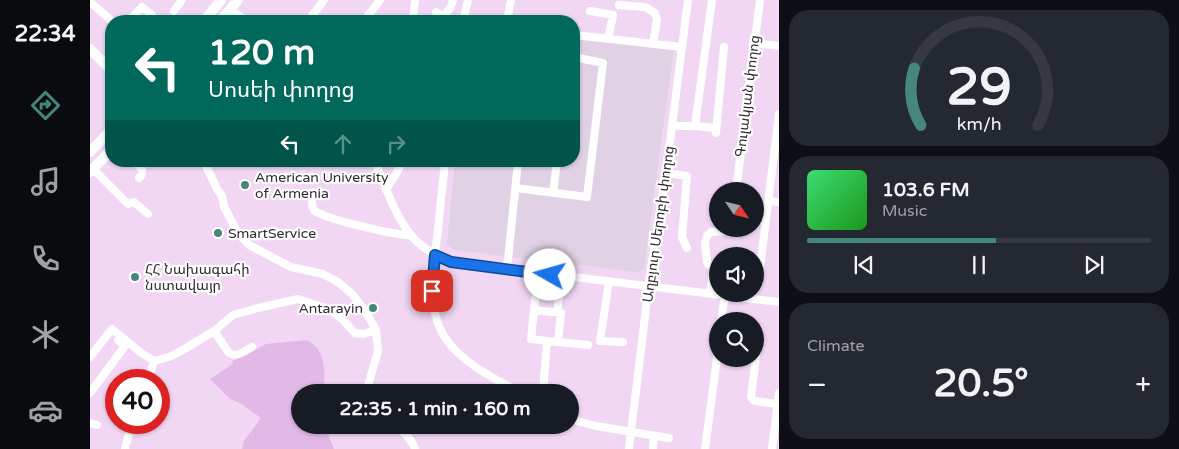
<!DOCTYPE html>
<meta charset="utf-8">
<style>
body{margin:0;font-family:"Varela Round","Noto Sans Armenian",sans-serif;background:#242831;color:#f1f3f6;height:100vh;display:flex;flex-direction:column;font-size:19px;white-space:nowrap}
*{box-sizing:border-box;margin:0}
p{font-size:16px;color:#9ea1a6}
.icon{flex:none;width:28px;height:28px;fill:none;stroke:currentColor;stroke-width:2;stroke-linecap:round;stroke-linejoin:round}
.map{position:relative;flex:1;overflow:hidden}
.details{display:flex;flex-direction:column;gap:10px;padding:10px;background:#0d0f14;width:400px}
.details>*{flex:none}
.hud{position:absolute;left:15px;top:15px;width:475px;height:152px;border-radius:20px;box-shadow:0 1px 4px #0004;background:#00695c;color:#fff;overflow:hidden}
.needle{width:32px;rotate:125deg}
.fabs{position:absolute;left:619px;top:182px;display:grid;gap:10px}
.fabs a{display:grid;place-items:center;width:55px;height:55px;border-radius:50%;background:#171b24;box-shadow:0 1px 4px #0004;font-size:25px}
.speed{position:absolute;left:15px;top:369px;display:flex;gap:10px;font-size:25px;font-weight:700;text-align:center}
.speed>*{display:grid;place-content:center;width:65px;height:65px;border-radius:50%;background:#171b24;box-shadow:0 1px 4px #0004;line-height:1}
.speed .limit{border:8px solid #d22;background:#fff;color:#111}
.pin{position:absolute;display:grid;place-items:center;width:42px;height:42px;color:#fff;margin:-21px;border-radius:10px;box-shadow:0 2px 8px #0006}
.me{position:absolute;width:55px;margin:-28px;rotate:277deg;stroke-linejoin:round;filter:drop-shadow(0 0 4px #0008)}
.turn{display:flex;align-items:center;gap:18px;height:105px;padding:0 20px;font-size:22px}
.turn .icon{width:65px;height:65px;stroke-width:2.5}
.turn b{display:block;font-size:35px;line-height:42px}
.lanes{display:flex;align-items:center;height:48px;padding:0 20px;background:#0003;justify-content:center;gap:25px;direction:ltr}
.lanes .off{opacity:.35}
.big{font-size:38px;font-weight:700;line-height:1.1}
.details .card{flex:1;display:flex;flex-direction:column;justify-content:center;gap:8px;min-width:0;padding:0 18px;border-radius:20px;background:#242831}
.details .dial{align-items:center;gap:0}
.dial svg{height:130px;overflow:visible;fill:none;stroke:#363941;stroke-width:7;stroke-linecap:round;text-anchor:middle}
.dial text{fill:#f1f3f6;stroke:none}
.song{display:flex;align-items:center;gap:15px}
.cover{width:60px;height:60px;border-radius:8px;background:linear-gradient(135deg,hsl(140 70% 55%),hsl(120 70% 35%))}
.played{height:5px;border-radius:2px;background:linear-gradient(90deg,#45887b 55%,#363941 55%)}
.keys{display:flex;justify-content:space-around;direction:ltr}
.heat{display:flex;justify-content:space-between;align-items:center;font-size:28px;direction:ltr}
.trip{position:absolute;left:201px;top:384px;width:288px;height:50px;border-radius:25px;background:#171b24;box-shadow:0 1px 4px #0004;font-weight:700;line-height:50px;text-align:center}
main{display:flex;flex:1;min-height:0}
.dock{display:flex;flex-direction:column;width:90px;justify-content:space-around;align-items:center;background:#090b0e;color:#9ea1a6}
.dock .icon{width:35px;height:35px}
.dock .active{color:#45887b}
.dock b{font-size:22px;color:#f1f3f6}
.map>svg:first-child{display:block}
.industrial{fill:#e1d1e4}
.green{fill:#e2b8e7}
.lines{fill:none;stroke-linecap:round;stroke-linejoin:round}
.minor{stroke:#fff;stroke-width:8}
.major{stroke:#fff;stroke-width:10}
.route-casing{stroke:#114b97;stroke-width:12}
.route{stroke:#1a73e8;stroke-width:9}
.poi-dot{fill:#45887b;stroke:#fff;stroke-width:2}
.labels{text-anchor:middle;stroke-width:4.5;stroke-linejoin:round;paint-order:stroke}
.street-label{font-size:14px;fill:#332934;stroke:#fff}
.poi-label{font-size:14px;fill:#332934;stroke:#fff;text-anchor:start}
</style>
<main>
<nav class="dock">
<b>22:34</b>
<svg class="icon active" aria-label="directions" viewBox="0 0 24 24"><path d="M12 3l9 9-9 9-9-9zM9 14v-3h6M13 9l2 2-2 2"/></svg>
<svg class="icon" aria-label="music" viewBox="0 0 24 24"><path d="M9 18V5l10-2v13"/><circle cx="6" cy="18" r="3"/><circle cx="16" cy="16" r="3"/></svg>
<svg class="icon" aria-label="phone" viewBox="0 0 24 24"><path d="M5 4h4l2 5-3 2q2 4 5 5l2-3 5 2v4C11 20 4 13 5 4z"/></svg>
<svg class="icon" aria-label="climate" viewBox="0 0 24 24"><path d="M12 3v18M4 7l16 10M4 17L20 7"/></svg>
<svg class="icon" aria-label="car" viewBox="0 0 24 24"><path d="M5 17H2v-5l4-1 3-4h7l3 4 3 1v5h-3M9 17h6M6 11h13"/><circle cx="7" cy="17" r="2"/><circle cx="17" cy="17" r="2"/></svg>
</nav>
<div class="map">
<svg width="689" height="449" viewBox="0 0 689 449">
<rect width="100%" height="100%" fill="#f1d7f4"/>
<path class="industrial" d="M484,38L584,50L554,269L547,272L364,250L357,244L365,161H484Z"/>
<path class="green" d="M217,340C221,343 227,346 229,351C236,363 235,380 233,392H210V425H234L244,449H152L154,441L171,418L150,403L140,399L120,379L143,364L142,361L176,344Z"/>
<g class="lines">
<path class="minor" d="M0,2L22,21
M529,5L555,7L565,13L567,20L563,44
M140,9L156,21
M84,11L92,0
M500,11L523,15L518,39
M346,12L352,16C359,11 361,8 363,0
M39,21L52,7L62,15
M218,21L234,0
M274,21L290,0
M323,21L325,0
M373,21L378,0
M417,21L421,0
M484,35L592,47
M663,43L689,46
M582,126H605L622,0
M605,126L626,128
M626,133L634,47
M116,161L115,164L127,189L132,196L134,207L148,233L159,245L201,267L233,274L248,282L262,294L274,309L286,330L288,351L277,389L278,392
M285,161C295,186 304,213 320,234C330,247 346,256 361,262L689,302
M355,161C353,184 350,207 348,230C344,264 335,305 354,336C369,361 404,379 430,392
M47,164L52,170V174L49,178
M3,169L38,204L44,202L58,214
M576,173L597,176L592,237L597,248
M426,188L497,197L513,63L484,57
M296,190L309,169L310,161
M646,191L670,0
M463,193L467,161
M679,201L689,202
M222,202C222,205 222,207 224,210C230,218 308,236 321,235
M670,268L689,114
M416,269L418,260L428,161
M449,273L444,310L441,339L457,341
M519,281L510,341L533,342
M620,293L623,269L617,263L615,243L617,236L621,232L639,231L641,229
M444,310L471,313L468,342
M467,312L472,276
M631,321L635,295
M124,331L139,353C146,358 155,351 162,347
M669,332L661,397L663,400L665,401L687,404
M0,357L22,329L50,352L64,361
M58,380L64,361L79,357L91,351L124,331L143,315L168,308L208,299L236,308L252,319L265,333L274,334L286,330
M453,392L457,341L498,345
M0,393L35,346L28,340
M480,419L506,426L579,438
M0,423L7,425
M305,425C313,432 322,439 325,449
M35,449L42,422
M539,449L560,275L576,173L598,0
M563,449L564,436
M615,449L628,351
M682,449L689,393"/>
<path class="major" d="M114,21L131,0
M130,21L148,0
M0,49L21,70
M0,152L21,130
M0,172L21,150"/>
</g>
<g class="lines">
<g class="route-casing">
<path id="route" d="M342,291L345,255L361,262L460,275"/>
</g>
<use href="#route" class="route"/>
</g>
<g class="poi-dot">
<circle cx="155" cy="185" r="5"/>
<circle cx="128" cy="233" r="5"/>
<circle cx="45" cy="277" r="5"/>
<circle cx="283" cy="308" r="5"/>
</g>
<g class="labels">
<g class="street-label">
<text transform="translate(657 96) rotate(-83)" y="5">Գուլակյան փողոց</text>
<text transform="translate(568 224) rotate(-82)" y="5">Աղբյուր Սերոբի փողոց</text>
</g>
<g class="poi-label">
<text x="165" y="182">American University<tspan x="165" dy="16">of Armenia</tspan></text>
<text x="138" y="238">SmartService</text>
<text x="55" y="274">ՀՀ Նախագահի<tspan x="55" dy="16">նստավայր</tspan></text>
<text x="273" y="313" text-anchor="end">Antarayin</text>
</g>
</g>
</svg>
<div class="fabs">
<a><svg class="needle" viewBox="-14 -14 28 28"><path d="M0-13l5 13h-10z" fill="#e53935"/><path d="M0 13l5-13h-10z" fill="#9ea1a6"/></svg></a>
<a><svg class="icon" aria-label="sound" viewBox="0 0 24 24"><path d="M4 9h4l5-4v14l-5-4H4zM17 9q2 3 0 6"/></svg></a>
<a><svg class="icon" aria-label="search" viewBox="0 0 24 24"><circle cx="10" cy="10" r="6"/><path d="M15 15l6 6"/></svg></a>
</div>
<div class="speed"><div class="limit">40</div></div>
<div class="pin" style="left:342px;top:291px;background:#d93025"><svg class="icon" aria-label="arrive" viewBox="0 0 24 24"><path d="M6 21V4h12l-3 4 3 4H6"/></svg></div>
<svg class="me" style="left:460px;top:275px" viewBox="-20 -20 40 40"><circle r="19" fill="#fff"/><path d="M0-13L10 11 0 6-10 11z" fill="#1a73e8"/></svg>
<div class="trip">22:35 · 1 min · 160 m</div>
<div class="hud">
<div class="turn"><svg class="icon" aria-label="left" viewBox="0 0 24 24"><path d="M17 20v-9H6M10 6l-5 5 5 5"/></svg><div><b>120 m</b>Սոսեի փողոց</div></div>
<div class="lanes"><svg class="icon" aria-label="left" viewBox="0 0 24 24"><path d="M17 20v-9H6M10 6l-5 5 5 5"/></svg><svg class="icon off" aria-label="ahead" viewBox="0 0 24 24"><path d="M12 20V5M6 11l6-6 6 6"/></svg><svg class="icon off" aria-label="right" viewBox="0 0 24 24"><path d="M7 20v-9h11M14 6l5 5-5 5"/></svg></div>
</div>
</div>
<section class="details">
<div class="card dial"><svg viewBox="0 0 100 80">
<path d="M14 69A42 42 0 1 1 86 69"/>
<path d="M14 69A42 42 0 0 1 10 34" stroke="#45887b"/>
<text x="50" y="56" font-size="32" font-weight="700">29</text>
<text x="50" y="72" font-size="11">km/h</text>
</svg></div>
<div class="card">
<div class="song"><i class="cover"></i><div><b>103.6 FM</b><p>Music</p></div></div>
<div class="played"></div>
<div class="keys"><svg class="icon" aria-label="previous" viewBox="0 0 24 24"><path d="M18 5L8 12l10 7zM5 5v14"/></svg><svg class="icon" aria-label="pause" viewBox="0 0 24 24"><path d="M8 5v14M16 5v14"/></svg><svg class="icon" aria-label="next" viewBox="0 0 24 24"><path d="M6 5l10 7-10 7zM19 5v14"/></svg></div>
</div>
<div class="card"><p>Climate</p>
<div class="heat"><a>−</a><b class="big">20.5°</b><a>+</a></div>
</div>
</section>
</main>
